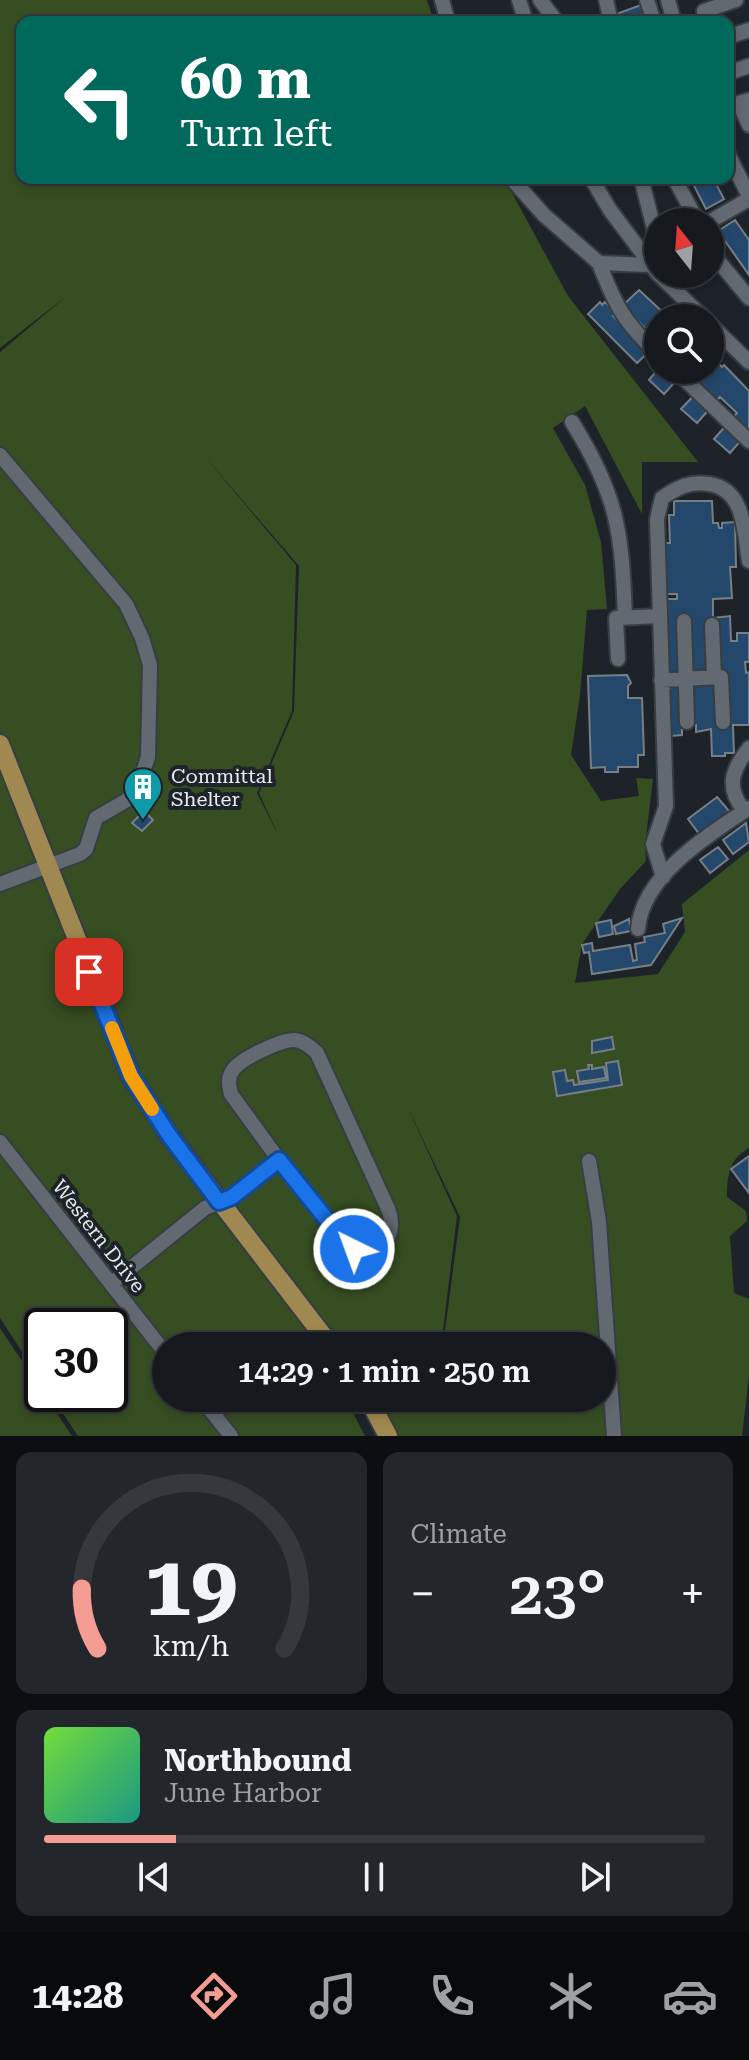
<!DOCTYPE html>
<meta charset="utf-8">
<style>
body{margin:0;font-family:"Roboto Serif",serif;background:#23272c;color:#f1f3f6;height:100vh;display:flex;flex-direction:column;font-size:30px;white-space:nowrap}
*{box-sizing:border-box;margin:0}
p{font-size:26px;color:#9ea1a4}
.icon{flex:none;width:44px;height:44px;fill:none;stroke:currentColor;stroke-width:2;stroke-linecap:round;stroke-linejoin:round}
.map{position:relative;height:1436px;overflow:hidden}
.drawer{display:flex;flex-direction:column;gap:16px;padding:16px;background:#0c0e11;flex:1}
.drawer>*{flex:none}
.guide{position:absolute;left:16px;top:16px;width:718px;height:168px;border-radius:16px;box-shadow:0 4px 12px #0003,0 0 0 2px #35383d;background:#00695c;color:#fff;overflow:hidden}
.needle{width:52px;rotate:343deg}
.tools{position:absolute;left:644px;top:208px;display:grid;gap:16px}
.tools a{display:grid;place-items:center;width:80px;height:80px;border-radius:50%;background:#161a1f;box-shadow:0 4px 12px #0003,0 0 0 2px #35383d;font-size:40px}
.speed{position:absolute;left:24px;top:1308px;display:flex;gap:16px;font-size:40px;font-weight:700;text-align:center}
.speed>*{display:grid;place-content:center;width:104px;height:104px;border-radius:50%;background:#161a1f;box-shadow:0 4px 12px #0003,0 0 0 2px #35383d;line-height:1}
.speed .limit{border:4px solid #111;border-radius:12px;background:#fff;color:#111}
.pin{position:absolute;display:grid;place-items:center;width:68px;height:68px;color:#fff;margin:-34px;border-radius:16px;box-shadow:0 4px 12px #0006}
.me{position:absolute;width:88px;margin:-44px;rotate:318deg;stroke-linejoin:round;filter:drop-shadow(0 0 6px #0008)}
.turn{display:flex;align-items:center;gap:28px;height:168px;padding:0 32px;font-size:36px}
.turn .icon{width:104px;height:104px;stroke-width:2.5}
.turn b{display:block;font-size:56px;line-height:68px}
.big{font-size:60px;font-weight:600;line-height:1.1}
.drawer .widget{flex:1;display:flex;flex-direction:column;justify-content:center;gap:12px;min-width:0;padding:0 28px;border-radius:16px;background:#23272c}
.drawer .dial{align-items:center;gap:0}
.dial svg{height:208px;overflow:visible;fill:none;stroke:#35383d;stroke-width:7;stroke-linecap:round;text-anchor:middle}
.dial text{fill:#f1f3f6;stroke:none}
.song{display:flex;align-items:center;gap:24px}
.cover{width:96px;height:96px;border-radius:12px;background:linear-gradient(135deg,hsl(100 70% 55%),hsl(170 70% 35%))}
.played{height:8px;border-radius:4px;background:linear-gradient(90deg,#f59c94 20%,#35383d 20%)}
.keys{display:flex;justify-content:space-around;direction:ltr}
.heat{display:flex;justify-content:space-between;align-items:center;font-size:44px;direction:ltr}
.drawer .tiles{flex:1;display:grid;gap:16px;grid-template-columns:1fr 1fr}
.widget:last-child{grid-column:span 2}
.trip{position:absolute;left:152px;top:1332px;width:464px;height:80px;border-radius:40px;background:#161a1f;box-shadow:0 4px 12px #0003,0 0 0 2px #35383d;font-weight:600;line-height:80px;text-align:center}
.tabs{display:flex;height:128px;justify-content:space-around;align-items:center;background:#090a0c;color:#9ea1a4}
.tabs .icon{width:56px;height:56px}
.tabs .on{color:#f59c94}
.tabs b{font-size:36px;color:#f1f3f6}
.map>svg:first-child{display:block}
.green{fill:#374e22;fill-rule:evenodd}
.building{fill:#23486c;stroke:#777e86;stroke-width:2}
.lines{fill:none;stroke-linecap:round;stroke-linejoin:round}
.minor-casing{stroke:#383d43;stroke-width:18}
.major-casing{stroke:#383d43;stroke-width:22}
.minor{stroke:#626970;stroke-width:14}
.major{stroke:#a08950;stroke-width:18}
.route-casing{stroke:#114b97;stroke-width:20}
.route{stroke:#1a73e8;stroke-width:14}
.slow{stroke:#f59e0b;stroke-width:14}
.labels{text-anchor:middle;stroke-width:8;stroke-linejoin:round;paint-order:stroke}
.poi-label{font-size:20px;fill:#e8ecf0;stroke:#1d2329;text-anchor:start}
.street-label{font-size:20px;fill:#e8ecf0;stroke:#1d2329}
</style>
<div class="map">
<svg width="749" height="1436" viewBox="0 0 749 1436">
<rect width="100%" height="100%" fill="#1d2329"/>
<path class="green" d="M0,0H427L434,22H22V178H504L568,296L698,462H642V514L585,406L553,428L585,485L601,542L607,609L587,610L580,695L571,755L601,801L639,796L636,778L653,779L645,845L646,861L620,889L582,944L575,983L658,974L685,932L682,904L749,850V1148C729,1159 727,1176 727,1197L746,1211L747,1221L730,1236L734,1293L749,1299V1375L742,1436H399L377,1398H602V1346H443L460,1217L407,1106L457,1216L441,1346H166V1398H353L350,1407L365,1436H78L50,1394H110V1326H42V1382L0,1318V352L68,295L0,348ZM200,451L299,566L294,711L259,793L279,837L257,793L292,711L296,565Z
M0,1328L72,1436H0Z"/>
<path class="building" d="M641,5L646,19L650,22H619L616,14Z
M690,178H713L724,199L706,209Z
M735,220L749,240V275L718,231Z
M639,290L669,318H658V349L655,346L637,363L588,314L600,302L602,305L605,302L616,312L613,316L637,340L647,330L622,306Z
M710,355L722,367L724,365L749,391V431L730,453L714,439L737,413L720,397L697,423L681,409L701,388L684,372L664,394L649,380L658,369L710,370Z
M674,501H712L713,523H718L719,528H722V523L735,522L736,567H730L732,598L713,599V618L730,616L731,641H737V633H749V662H745L746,673L749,672V725H733L734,753H725V756H712L711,729L696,732V725H682V735L671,736L667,599H677V594H666L665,543H670L669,515H674Z
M627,675L631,683L628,686V698H642L644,755H638V767H618V772H605V767L591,768L588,676Z
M717,797L730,812L700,835L688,819Z
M144,811L153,820L142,831L132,823Z
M746,823L749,842L733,854L723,840Z
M718,847L728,859L710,873L700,860Z
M682,918L651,965L592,974L589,952L584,953L582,945L592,943L593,951L630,945L633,961L637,960L635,944L645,942L644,937L665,933L663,924Z
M629,919L631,931L616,934L614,926Z
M611,920L613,934L599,937L596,923Z
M612,1037L614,1049L592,1053V1041Z
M618,1061L622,1085L557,1096L553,1072L565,1070L567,1081L573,1080L574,1085L608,1080L606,1063Z
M588,1065H592V1069L604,1067L606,1078L579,1082L577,1071L589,1069Z
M749,1156V1193L731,1169Z"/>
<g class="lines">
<g class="minor-casing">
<path id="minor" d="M442,0L448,22
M519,0L526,22
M540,0L557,22
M606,0L611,22
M647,0L654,22
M668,0L674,22
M704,11L736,0
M728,37L749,30
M728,73L749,66
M749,100L739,103L749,125
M728,154L749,196
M511,178L544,215L599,263L649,265
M591,178L610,210L658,274
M641,178L658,244
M674,178L698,222
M709,222L749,199
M710,244L720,263L749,298
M599,263C616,307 624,322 658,354
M658,274L704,318
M710,324L749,362
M675,370L749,441
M572,422C618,496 622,532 625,618
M0,455L126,604L142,638L150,665L148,757L139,784L127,800L96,818L86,849L80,854L0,884
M684,621L687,722
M712,625L714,677
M618,659L616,618L660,616
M661,680L721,677L723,722
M744,811C726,787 731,771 749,748
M663,877L653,844L666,806L657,519L662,498C678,487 690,481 709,484C745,489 744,532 749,561
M638,929C642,876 708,835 749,808
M0,1142L166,1354
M589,1161L599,1222L614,1436
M111,1284L205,1208L232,1197L279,1160L231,1094C229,1086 227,1078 233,1070C240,1059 282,1039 295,1040C304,1041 311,1047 317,1053L389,1211C399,1244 370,1262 344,1241L279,1160
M201,1398L231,1436"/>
</g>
<g class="major-casing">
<path id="major" d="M0,744L131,1076L169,1135L331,1346
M368,1398L388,1436"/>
</g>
<use href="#minor" class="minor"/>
<use href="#major" class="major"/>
</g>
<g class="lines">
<g class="route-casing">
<path id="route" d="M89,972L131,1076L169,1135L219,1202L232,1197L279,1160L344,1241L354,1249"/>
</g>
<use href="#route" class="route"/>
<path class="slow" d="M112,1028L131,1076L152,1109"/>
</g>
<defs>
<g id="building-pin" transform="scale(2)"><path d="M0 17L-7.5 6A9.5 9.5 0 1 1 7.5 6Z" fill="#0f9aa8" stroke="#1d2329"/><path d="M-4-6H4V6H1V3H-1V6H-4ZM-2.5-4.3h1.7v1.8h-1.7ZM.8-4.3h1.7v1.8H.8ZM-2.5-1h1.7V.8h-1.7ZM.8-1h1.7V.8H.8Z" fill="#fff"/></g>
</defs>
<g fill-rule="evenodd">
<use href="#building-pin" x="143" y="787"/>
</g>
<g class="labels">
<g class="poi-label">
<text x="171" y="783">Committal<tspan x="171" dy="23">Shelter</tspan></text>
</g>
<g class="street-label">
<text transform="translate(99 1236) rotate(52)" y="7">Western Drive</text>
</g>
</g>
</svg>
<div class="tools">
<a><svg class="needle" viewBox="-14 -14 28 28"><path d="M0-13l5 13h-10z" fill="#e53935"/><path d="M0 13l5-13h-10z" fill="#9ea1a4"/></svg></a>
<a><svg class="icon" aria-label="search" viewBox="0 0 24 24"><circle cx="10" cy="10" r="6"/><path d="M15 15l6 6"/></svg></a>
</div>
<div class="speed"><div class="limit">30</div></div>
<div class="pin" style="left:89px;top:972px;background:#d93025"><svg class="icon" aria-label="arrive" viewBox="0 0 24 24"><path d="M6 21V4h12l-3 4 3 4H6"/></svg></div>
<svg class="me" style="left:354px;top:1249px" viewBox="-20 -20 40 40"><circle r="17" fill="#1a73e8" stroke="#fff" stroke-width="3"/><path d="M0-11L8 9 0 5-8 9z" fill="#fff"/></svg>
<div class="trip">14:29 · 1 min · 250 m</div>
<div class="guide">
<div class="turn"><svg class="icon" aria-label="left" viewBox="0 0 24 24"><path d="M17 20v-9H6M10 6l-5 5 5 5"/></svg><div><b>60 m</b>Turn left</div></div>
</div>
</div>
<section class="drawer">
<div class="tiles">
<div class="widget dial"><svg viewBox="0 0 100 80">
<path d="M14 69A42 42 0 1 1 86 69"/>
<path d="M14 69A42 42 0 0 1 8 46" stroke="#f59c94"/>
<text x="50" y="56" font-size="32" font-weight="700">19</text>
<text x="50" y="72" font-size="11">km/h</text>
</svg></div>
<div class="widget"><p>Climate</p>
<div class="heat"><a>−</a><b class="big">23°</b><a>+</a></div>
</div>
<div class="widget">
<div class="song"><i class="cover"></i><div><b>Northbound</b><p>June Harbor</p></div></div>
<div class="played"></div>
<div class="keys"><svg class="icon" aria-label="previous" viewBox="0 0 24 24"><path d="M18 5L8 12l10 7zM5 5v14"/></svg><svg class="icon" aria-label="pause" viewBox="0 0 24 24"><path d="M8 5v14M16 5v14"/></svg><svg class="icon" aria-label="next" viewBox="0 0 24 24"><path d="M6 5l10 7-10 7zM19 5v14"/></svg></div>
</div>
</div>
</section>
<nav class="tabs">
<b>14:28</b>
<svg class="icon on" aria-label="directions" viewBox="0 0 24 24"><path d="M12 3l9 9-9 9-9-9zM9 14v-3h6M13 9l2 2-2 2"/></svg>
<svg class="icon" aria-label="music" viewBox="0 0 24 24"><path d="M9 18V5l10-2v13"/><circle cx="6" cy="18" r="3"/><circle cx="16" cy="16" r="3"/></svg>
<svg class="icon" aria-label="phone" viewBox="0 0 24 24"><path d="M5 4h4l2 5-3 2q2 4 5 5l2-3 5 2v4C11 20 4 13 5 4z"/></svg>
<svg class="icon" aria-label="climate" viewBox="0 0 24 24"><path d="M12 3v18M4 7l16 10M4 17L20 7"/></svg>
<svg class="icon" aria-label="car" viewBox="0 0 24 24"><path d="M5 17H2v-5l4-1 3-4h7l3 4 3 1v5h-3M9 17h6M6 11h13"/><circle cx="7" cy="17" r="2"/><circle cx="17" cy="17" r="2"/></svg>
</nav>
